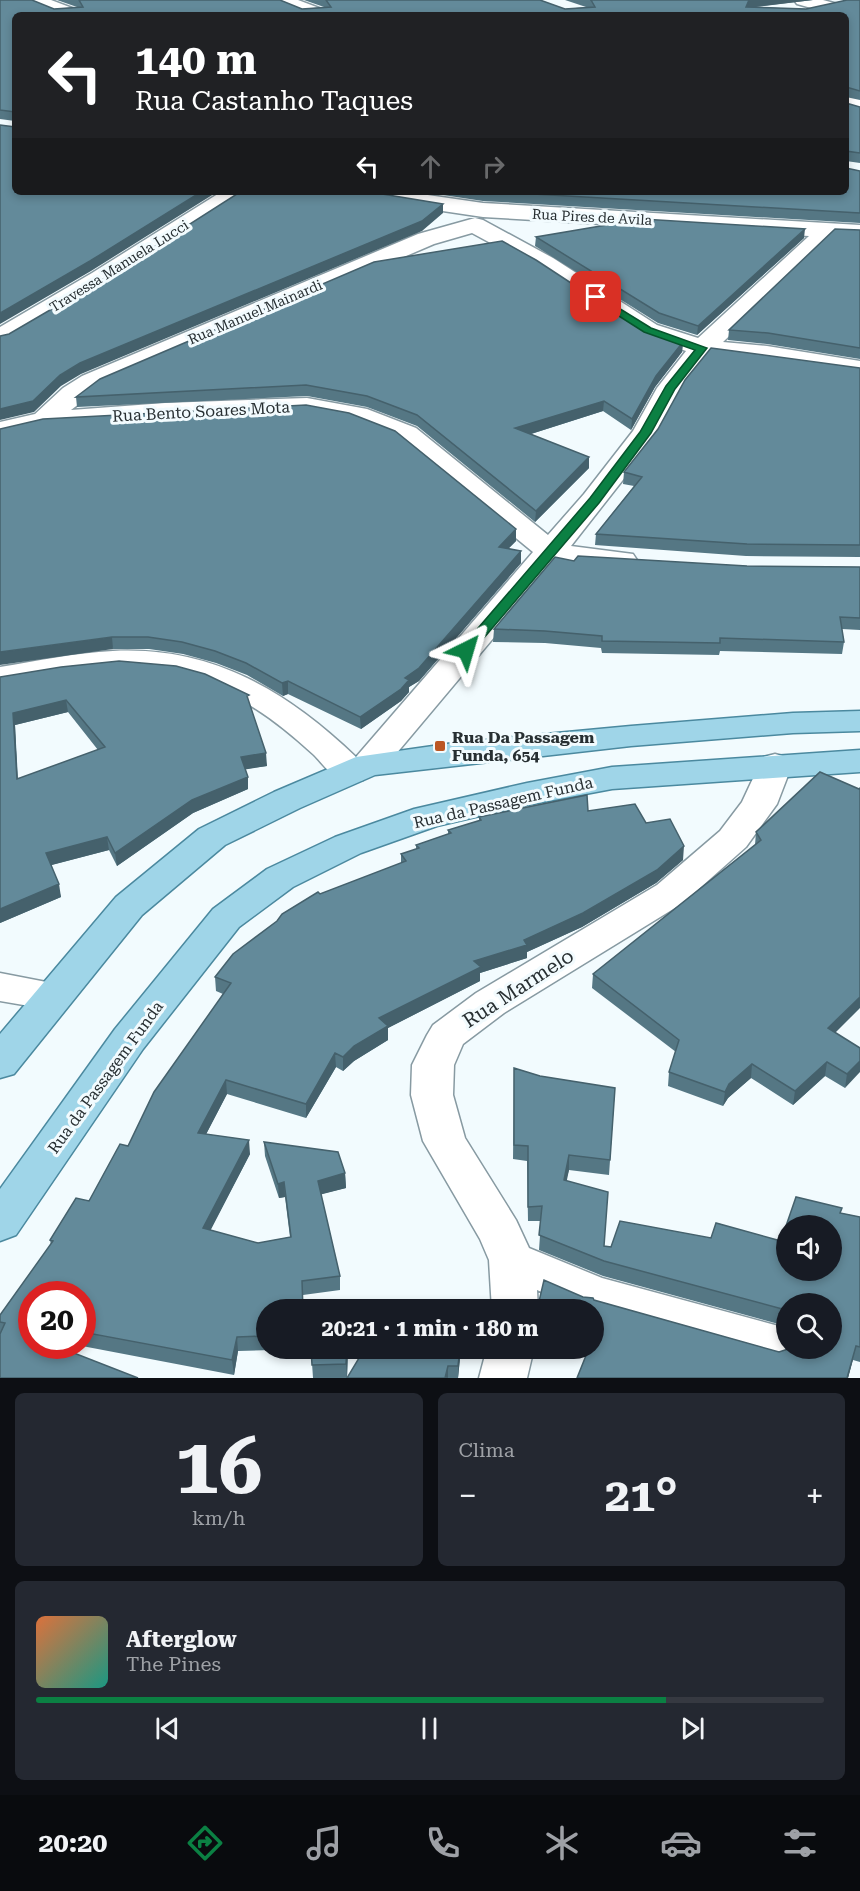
<!DOCTYPE html>
<html lang="pt">
<meta charset="utf-8">
<style>
body{margin:0;font-family:"Roboto Serif",serif;background:#242831;color:#f1f3f6;height:100vh;display:flex;flex-direction:column;font-size:22px;white-space:nowrap}
*{box-sizing:border-box;margin:0}
p{font-size:20px;color:#9ea1a6}
.icon{flex:none;width:33px;height:33px;fill:none;stroke:currentColor;stroke-width:2;stroke-linecap:round;stroke-linejoin:round}
.map{position:relative;height:1378px;overflow:hidden}
.side{display:flex;flex-direction:column;gap:15px;padding:15px;background:#0d0f14;flex:1}
.side>*{flex:none}
.banner{position:absolute;left:12px;top:12px;width:837px;height:183px;border-radius:9px;box-shadow:0 3px 9px #0003;background:#202124;color:#fff;overflow:hidden}
.fabs{position:absolute;left:776px;top:1215px;display:grid;gap:12px}
.fabs a{display:grid;place-items:center;width:66px;height:66px;border-radius:50%;background:#171b24;box-shadow:0 3px 9px #0003;font-size:30px}
.speed{position:absolute;left:18px;top:1281px;display:flex;gap:12px;font-size:30px;font-weight:700;text-align:center}
.speed>*{display:grid;place-content:center;width:78px;height:78px;border-radius:50%;background:#171b24;box-shadow:0 3px 9px #0003;line-height:1}
.speed .limit{border:9px solid #d22;background:#fff;color:#111}
.pin{position:absolute;display:grid;place-items:center;width:51px;height:51px;color:#fff;margin:-26px;border-radius:12px;box-shadow:0 3px 9px #0006}
.me{position:absolute;width:66px;margin:-33px;rotate:40deg;stroke-linejoin:round;filter:drop-shadow(0 0 4px #0008)}
.turn{display:flex;align-items:center;gap:21px;height:126px;padding:0 24px;font-size:27px}
.turn .icon{width:78px;height:78px;stroke-width:2.5}
.turn b{display:block;font-size:42px;line-height:51px}
.lanes{display:flex;align-items:center;height:57px;padding:0 24px;background:#0003;justify-content:center;gap:30px;direction:ltr}
.lanes .off{opacity:.35}
.big{font-size:45px;font-weight:700;line-height:1.1}
.side .card{flex:1;display:flex;flex-direction:column;justify-content:center;gap:9px;min-width:0;padding:0 21px;border-radius:9px;background:#242831}
.side .dial{align-items:center;gap:0}
.dial b{font-size:78px;line-height:1}
.song{display:flex;align-items:center;gap:18px}
.cover{width:72px;height:72px;border-radius:9px;background:linear-gradient(135deg,hsl(20 70% 55%),hsl(170 70% 35%))}
.played{height:6px;border-radius:3px;background:linear-gradient(90deg,#0b8043 80%,#363941 80%)}
.keys{display:flex;justify-content:space-around;direction:ltr}
.heat{display:flex;justify-content:space-between;align-items:center;font-size:33px;direction:ltr}
.side .tiles{flex:1;display:grid;gap:15px;grid-template-columns:1fr 1fr}
.card:last-child{grid-column:span 2}
.trip{position:absolute;left:256px;top:1299px;width:348px;height:60px;border-radius:30px;background:#171b24;box-shadow:0 3px 9px #0003;font-weight:700;line-height:60px;text-align:center}
.dock{display:flex;height:96px;justify-content:space-around;align-items:center;background:#090b0e;color:#9ea1a6}
.dock .icon{width:42px;height:42px}
.dock .active{color:#0b8043}
.dock b{font-size:27px;color:#f1f3f6}
.map>svg:first-child{display:block}
.lines{fill:none;stroke-linecap:round;stroke-linejoin:round}
.minor-casing{stroke:#879aa2;stroke-width:3}
.major-casing{stroke:#4b899f;stroke-width:3}
.minor{fill:#fff;fill-rule:evenodd}
.major{fill:#9fd5e8;fill-rule:evenodd}
.wall{fill:#557784;fill-rule:evenodd}
.shaded-wall{fill:#45616c}
.building{fill:#638a9a;stroke:#45616c;stroke-width:1.5;fill-rule:evenodd}
.route{fill:#0b8043;stroke:#07532c;stroke-width:1.5}
.poi-dot{fill:#bb5724;stroke:#f2fbfe;stroke-width:2}
.labels{text-anchor:middle;stroke-width:6;stroke-linejoin:round;paint-order:stroke}
.far-street-label{font-size:14px;fill:#272f32;stroke:#f2fbfe}
.street-label{font-size:16px;fill:#272f32;stroke:#f2fbfe}
.poi-label{font-size:16px;font-weight:bold;fill:#272f32;stroke:#f2fbfe;text-anchor:start}
.near-street-label{font-size:20px;fill:#272f32;stroke:#f2fbfe}
</style>
<div class="map">
<svg width="860" height="1378" viewBox="0 0 860 1378">
<rect width="100%" height="100%" fill="#f2fbfe"/>
<g class="lines">
<g class="minor-casing">
<path id="minor" d="M25,0H51L80,11L82,15H56L28,4Z
M272,0H298L327,11L329,15H303L275,4Z
M794,0H823L860,10V22L846,18V15H836L797,4Z
M846,94L860,96V108L846,106Z
M221,192H247L244,197L110,283L9,343L0,346V327L92,273Z
M351,192H407L483,203L860,225V239L833,237L723,342L767,346L860,361V377L767,362L709,356L682,390L655,439L571,546L633,554L637,560L633,566C609,572 581,567 558,561L380,773L366,775L363,780C355,782 349,783 341,780C331,776 322,763 314,755C291,734 266,713 237,698C154,654 87,673 0,687V667C37,661 75,653 113,651C212,646 287,691 356,757L533,552L396,440L350,422L307,414L165,419L44,428L0,438V422L35,414L63,388L82,376L418,234L475,218L483,220L553,258L657,325L698,338L809,236L483,217L362,199L354,197ZM472,233L537,268L639,335L686,351L657,388L633,431L584,494L548,535L416,428L367,409L307,398L165,403L71,410L100,388L434,244Z
M775,754L787,757L792,765L777,804L746,847L683,903L504,1013L463,1044L454,1065L453,1095L465,1138L516,1220L529,1248L602,1278L786,1328V1348H799L794,1359L777,1365L594,1313V1310H583L537,1290L538,1310H492L489,1260L480,1239L423,1141L411,1095L412,1065L427,1035L433,1025L476,993L657,885L720,831L742,802L763,757Z
M0,973L67,986L73,996L67,1006L53,1010L0,1001Z
M487,1348H534L527,1378H479Z"/>
</g>
<g class="major-casing">
<path id="major" d="M860,711V731L793,733L631,746L375,775L300,808L225,845L142,915L14,1074L0,1078V1034L116,897L199,829L274,792L356,757L461,742L631,726L793,713Z
M860,750V772L612,789L527,805L437,826L361,853L293,887L239,927L143,1049L16,1235L0,1241V1189L115,1029L213,909L267,869L335,837L414,809L527,783L612,767Z"/>
</g>
<use href="#minor" class="minor"/>
<use href="#major" class="major"/>
</g>
<path class="wall" d="M0,0L54,9L77,7L57,0H280L302,9L324,7L304,0H540L565,9L586,7L565,0H813L754,7L806,9L860,0V100L846,97V15H15V121L0,119Z
M846,103L860,107V163L846,161Z
M860,171V223L483,201L423,192H846Z
M860,230V359L767,344L728,340L729,330Z
M536,237L804,238L697,335L658,323L535,246Z
M638,327L683,342L682,352L655,387L631,430L603,411L531,434L589,468L535,522L417,426L367,407L307,396L77,407L76,397Z
M860,368V557L746,556L595,545L596,534L634,486L623,484L624,472Z
M0,429L516,541L508,549L521,551V563L419,681L409,687V692L401,701L361,729L288,694L283,696L247,675L216,663L183,654L149,649H113Z
M574,561L747,566L860,567V630L842,629L844,642L842,654L720,651L719,655L602,653L601,648L545,643L493,642L494,629Z
M0,677L249,703L267,766L245,769L248,777V789L193,813L117,866L109,850L51,865L61,897L0,923ZM68,712L98,750L18,779L15,725Z
M820,772L835,1033L860,1048L845,1088L825,1076L793,1105L751,1078L728,1098L723,1106L668,1086L669,1072L676,1052L592,988L593,974L755,845L756,832Z
M588,811L646,823L683,860L656,883L582,927L527,952V958L480,973V981L388,1028V1040L354,1061L343,1071L336,1067L306,1118L227,1094L206,1134L250,1154L210,1230L258,1243L290,1237L285,1197L279,1198L265,1156L264,1142L345,1173L346,1188L321,1194L340,1276V1290L303,1295L267,1310V1348L304,1349L238,1351L234,1375L82,1346V1294H32L62,1349L0,1378V1315L51,1245L50,1240L89,1201L128,1146L223,994L216,991L215,977L320,894L401,863V854L416,849V845L448,834V830L479,821V817Z
M514,1068L540,1076L615,1088L609,1175L569,1170L566,1180L604,1246L611,1247L711,1238L781,1241L841,1213L860,1217V1362L853,1360L848,1378H577L594,1348V1310L583,1297L779,1352L831,1348L786,1304V1326L603,1276L539,1250L541,1221H528L527,1161L513,1159Z
M311,1348H348L347,1378L461,1348L458,1378H313Z"/>
<path class="shaded-wall" d="M749,0H813L756,7L748,9L746,7Z
M201,192H217L91,271L0,324V313Z
M443,204V213L422,231L81,374L61,386L34,412L0,420V409L60,375L80,363Z
M805,229L804,238L697,335L698,326Z
M683,342L682,352L655,387L631,430L632,419L656,376Z
M604,401L603,411L515,439V428Z
M589,457V468L535,522L536,511Z
M516,529V541L498,559L499,547Z
M521,551V563L419,681L409,687V692L401,701L361,729L360,717L405,678Z
M112,637L113,649L0,665V652Z
M288,681V694L283,696L282,683Z
M66,700L68,712L15,725L18,792L17,779L13,713Z
M266,753L267,766L242,770L241,757Z
M248,777V789L193,813L117,866L115,853L192,800Z
M107,837L109,850L48,866L46,853Z
M684,846L683,860L656,883L582,927L527,952V958L480,973V981L388,1028V1040L354,1061L343,1071V1057L379,1018L474,961L524,940Z
M59,884L61,897L0,923V909Z
M860,997V1008L826,1042L828,1028Z
M335,1053L336,1067L306,1118V1104Z
M860,1061V1072L845,1088L847,1074Z
M827,1062L825,1076L793,1105L795,1091Z
M752,1064L751,1078L728,1098L723,1106L725,1092L729,1084Z
M226,1080L227,1094L199,1148L198,1133Z
M249,1140L250,1154L204,1243L203,1228Z
M569,1155V1170L564,1194V1180Z
M345,1173L346,1188L319,1195L318,1181Z
M284,1182L285,1197L279,1198L278,1184Z
M237,1337L238,1351L234,1375L232,1360Z
M856,1346L848,1378H847Z
M347,1348H348L347,1378L346,1364Z
M460,1348H461L458,1378V1366Z
M448,1366V1378H445Z"/>
<path class="building" d="M0,0H32L54,9L83,7L79,0H280L302,9L331,7L326,0H540L565,9L595,7L591,0H590H751H749L746,7L806,9L847,0H860V91L846,87V15H15V112L0,110Z
M846,103L860,107V153L846,151Z
M0,125L15,127V192H201L90,261L0,313Z
M846,168L860,171V213L501,192H846Z
M240,192H370L443,204L422,221L80,363L60,375L33,401L0,409V336L9,334L110,275Z
M642,219L805,229L698,326L659,313L536,237Z
M835,229L860,230V348L768,333L729,330Z
M502,241L536,260L638,327L683,342L656,376L632,419L604,401L515,428L589,457L536,511L417,415L367,396L306,385L76,397L100,379L374,262Z
M711,348L860,368V545L747,544L596,534L642,477L624,472L658,429L685,380Z
M306,405L349,413L395,431L516,529L499,547L521,551L419,668L405,678L409,680L401,689L360,717L288,681L282,683L246,663L215,651L182,642L148,637H112L0,652V429L43,419Z
M578,556L747,566L860,567V618L840,617L844,642L720,638V643L602,641V636L545,631L494,629L555,557L574,561Z
M119,661L176,666L205,674L249,695L247,696L266,753L241,757L248,777L192,800L115,853L107,837L46,853L59,884L0,909V677L61,667ZM66,700L105,747L17,779L13,713Z
M820,772L859,789L860,788V997L828,1028L860,1048V1061L847,1074L827,1062L795,1091L752,1064L729,1084L725,1092L669,1072L679,1040L593,974L761,840L756,832Z
M587,795L588,811L635,804L646,823L670,819L684,846L657,870L583,913L524,940L527,945L474,961L481,967L379,1018L388,1026L354,1046L343,1057L335,1053L306,1104L226,1080L198,1133L249,1140L203,1228L258,1243L291,1237L284,1182L278,1184L264,1142L338,1152L345,1173L318,1181L340,1276L302,1281L303,1310H267V1336L237,1337L232,1360L82,1332V1294H32V1346H56L138,1378H0V1334L5,1323L0,1322V1315L53,1241L50,1240L76,1198L89,1201L120,1144L128,1146L154,1092L231,983L215,977L233,954L277,921L282,914L318,892L320,894L406,861L401,854L419,848L416,845L451,833L448,830L481,820L479,817Z
M514,1068L540,1076L615,1088L610,1160L569,1155L564,1180L608,1192L604,1246L611,1247L620,1221L711,1238L716,1223L781,1241L786,1227V1270H831V1226H786L796,1197L842,1208L840,1213L860,1217V1347L856,1346L847,1378H577L589,1348H594V1335L595,1332L594,1331V1310H537L544,1280L583,1297L593,1298L594,1300L779,1352L791,1348H831V1304H786V1310L604,1261L539,1235L542,1206L528,1207V1146L514,1145Z
M311,1348H347L346,1364L312,1365Z
M365,1348H460L458,1366H448L445,1378H347Z"/>
<path class="route" d="M596,294L651,328L707,348L675,389L651,433L599,503L471,653H461L460,650L461,648L590,498L640,432L666,386L695,350L644,332L592,299L591,297Z"/>
<rect class="poi-dot" x="434" y="740" width="12" height="12" rx="3"/>
<g class="labels">
<g class="far-street-label">
<text transform="translate(592 217) rotate(3)" y="5">Rua Pires de Avila</text>
<text transform="translate(119 266) rotate(-32)" y="5">Travessa Manuela Lucci</text>
<text transform="translate(255 312) rotate(-23)" y="5">Rua Manuel Mainardi</text>
</g>
<g class="street-label">
<text transform="translate(201 411) rotate(-3)" y="6">Rua Bento Soares Mota</text>
<text transform="translate(503 802) rotate(-13)" y="6">Rua da Passagem Funda</text>
<text transform="translate(105 1077) rotate(-54)" y="6">Rua da Passagem Funda</text>
</g>
<g class="poi-label">
<text x="452" y="743">Rua Da Passagem<tspan x="452" dy="18">Funda, 654</tspan></text>
</g>
<g class="near-street-label">
<text transform="translate(518 988) rotate(-33)" y="7">Rua Marmelo</text>
</g>
</g>
</svg>
<div class="fabs">
<a><svg class="icon" aria-label="sound" viewBox="0 0 24 24"><path d="M4 9h4l5-4v14l-5-4H4zM17 9q2 3 0 6"/></svg></a>
<a><svg class="icon" aria-label="search" viewBox="0 0 24 24"><circle cx="10" cy="10" r="6"/><path d="M15 15l6 6"/></svg></a>
</div>
<div class="speed"><div class="limit">20</div></div>
<div class="pin" style="left:596px;top:297px;background:#d93025"><svg class="icon" aria-label="arrive" viewBox="0 0 24 24"><path d="M6 21V4h12l-3 4 3 4H6"/></svg></div>
<svg class="me" style="left:466px;top:650px" viewBox="-20 -20 40 40"><path d="M0-17L14 15 0 8-14 15z" fill="#0b8043" stroke="#fff" stroke-width="4"/></svg>
<div class="trip">20:21 · 1 min · 180 m</div>
<div class="banner">
<div class="turn"><svg class="icon" aria-label="left" viewBox="0 0 24 24"><path d="M17 20v-9H6M10 6l-5 5 5 5"/></svg><div><b>140 m</b>Rua Castanho Taques</div></div>
<div class="lanes"><svg class="icon" aria-label="left" viewBox="0 0 24 24"><path d="M17 20v-9H6M10 6l-5 5 5 5"/></svg><svg class="icon off" aria-label="ahead" viewBox="0 0 24 24"><path d="M12 20V5M6 11l6-6 6 6"/></svg><svg class="icon off" aria-label="right" viewBox="0 0 24 24"><path d="M7 20v-9h11M14 6l5 5-5 5"/></svg></div>
</div>
</div>
<section class="side">
<div class="tiles">
<div class="card dial"><b>16</b><p>km/h</p></div>
<div class="card"><p>Clima</p>
<div class="heat"><a>−</a><b class="big">21°</b><a>+</a></div>
</div>
<div class="card">
<div class="song"><i class="cover"></i><div><b>Afterglow</b><p>The Pines</p></div></div>
<div class="played"></div>
<div class="keys"><svg class="icon" aria-label="previous" viewBox="0 0 24 24"><path d="M18 5L8 12l10 7zM5 5v14"/></svg><svg class="icon" aria-label="pause" viewBox="0 0 24 24"><path d="M8 5v14M16 5v14"/></svg><svg class="icon" aria-label="next" viewBox="0 0 24 24"><path d="M6 5l10 7-10 7zM19 5v14"/></svg></div>
</div>
</div>
</section>
<nav class="dock">
<b>20:20</b>
<svg class="icon active" aria-label="directions" viewBox="0 0 24 24"><path d="M12 3l9 9-9 9-9-9zM9 14v-3h6M13 9l2 2-2 2"/></svg>
<svg class="icon" aria-label="music" viewBox="0 0 24 24"><path d="M9 18V5l10-2v13"/><circle cx="6" cy="18" r="3"/><circle cx="16" cy="16" r="3"/></svg>
<svg class="icon" aria-label="phone" viewBox="0 0 24 24"><path d="M5 4h4l2 5-3 2q2 4 5 5l2-3 5 2v4C11 20 4 13 5 4z"/></svg>
<svg class="icon" aria-label="climate" viewBox="0 0 24 24"><path d="M12 3v18M4 7l16 10M4 17L20 7"/></svg>
<svg class="icon" aria-label="car" viewBox="0 0 24 24"><path d="M5 17H2v-5l4-1 3-4h7l3 4 3 1v5h-3M9 17h6M6 11h13"/><circle cx="7" cy="17" r="2"/><circle cx="17" cy="17" r="2"/></svg>
<svg class="icon" aria-label="filters" viewBox="0 0 24 24"><path d="M4 7h16M4 17h16"/><circle cx="9" cy="7" r="2"/><circle cx="15" cy="17" r="2"/></svg>
</nav>
